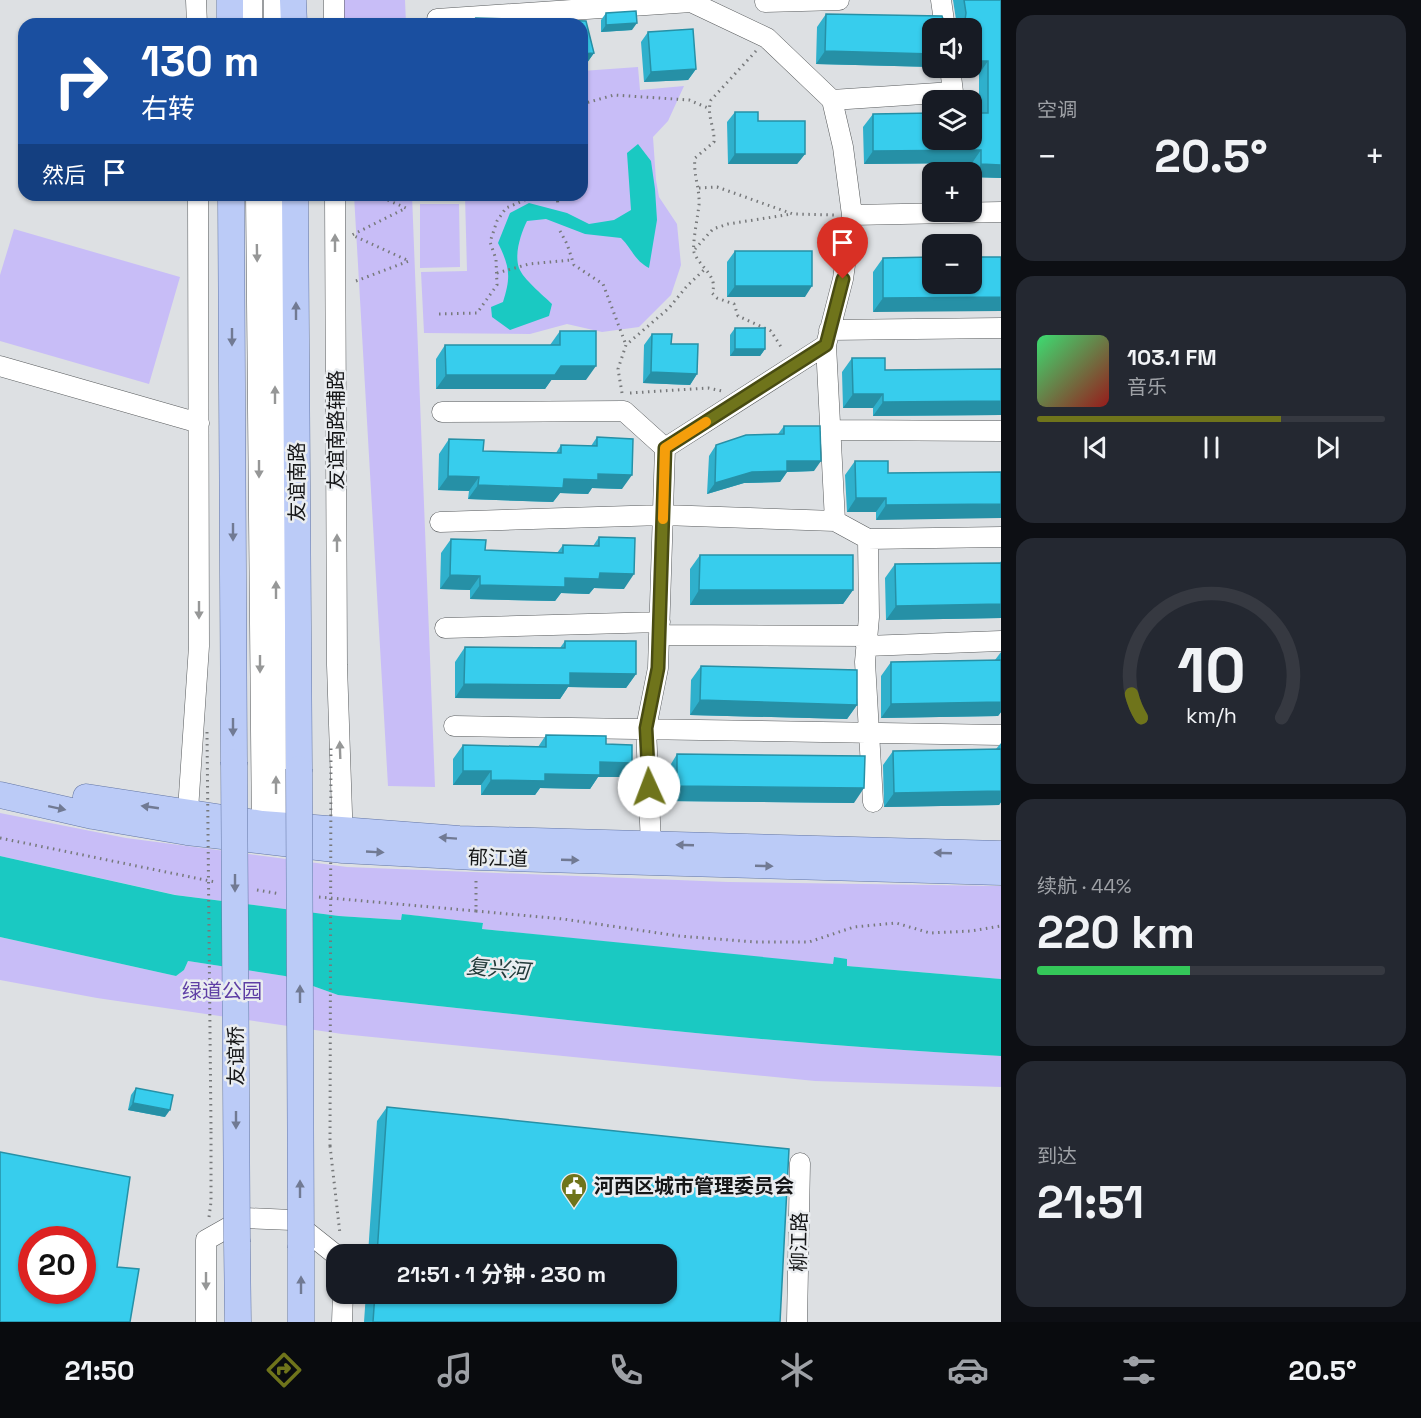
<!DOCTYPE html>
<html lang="zh">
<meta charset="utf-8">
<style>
body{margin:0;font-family:"Space Grotesk","Noto Sans SC",sans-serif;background:#242831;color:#f1f3f6;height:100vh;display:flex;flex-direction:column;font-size:22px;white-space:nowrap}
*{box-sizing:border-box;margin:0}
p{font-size:20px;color:#9ea1a6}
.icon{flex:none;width:33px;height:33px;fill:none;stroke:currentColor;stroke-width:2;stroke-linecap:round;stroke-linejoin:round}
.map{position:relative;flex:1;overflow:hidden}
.details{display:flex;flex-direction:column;gap:15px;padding:15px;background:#0d0f14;width:420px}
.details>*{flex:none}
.banner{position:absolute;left:18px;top:18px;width:570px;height:183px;border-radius:18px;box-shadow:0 2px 4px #0004;background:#1a4fa0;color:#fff;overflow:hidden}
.tools{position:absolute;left:922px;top:18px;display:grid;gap:12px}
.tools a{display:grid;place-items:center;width:60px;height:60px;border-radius:12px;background:#171b24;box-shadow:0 2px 4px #0004;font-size:30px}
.speed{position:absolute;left:18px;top:1226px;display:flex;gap:12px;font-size:30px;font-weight:700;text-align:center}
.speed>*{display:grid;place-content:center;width:78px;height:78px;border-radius:50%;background:#171b24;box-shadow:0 2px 4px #0004;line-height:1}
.speed .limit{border:9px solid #d22;background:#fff;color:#111}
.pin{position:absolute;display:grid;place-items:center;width:51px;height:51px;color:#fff;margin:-62px -26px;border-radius:50% 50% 50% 0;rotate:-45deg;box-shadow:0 0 6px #0007}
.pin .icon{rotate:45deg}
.me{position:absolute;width:66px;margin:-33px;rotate:358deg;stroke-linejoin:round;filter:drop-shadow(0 0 4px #0008)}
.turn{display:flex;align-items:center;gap:21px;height:126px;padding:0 24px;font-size:27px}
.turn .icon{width:78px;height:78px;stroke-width:2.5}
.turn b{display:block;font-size:42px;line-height:51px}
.then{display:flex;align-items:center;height:57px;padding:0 24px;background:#0003;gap:12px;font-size:22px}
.big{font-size:45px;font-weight:700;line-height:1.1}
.details .card{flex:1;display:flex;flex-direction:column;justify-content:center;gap:9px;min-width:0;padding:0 21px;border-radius:18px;background:#242831}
.details .dial{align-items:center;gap:0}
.dial svg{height:156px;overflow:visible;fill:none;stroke:#363941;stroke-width:7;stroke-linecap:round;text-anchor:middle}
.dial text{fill:#f1f3f6;stroke:none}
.song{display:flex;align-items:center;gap:18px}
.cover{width:72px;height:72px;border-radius:9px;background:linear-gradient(135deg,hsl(140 70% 55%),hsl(0 70% 35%))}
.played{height:6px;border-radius:3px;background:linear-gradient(90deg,#6f741b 70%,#363941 70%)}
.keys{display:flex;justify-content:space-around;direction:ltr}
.heat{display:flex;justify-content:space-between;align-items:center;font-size:33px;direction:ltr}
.charge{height:9px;border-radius:4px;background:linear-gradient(90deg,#34c759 44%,#363941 0)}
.trip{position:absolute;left:326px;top:1244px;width:351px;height:60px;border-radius:18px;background:#171b24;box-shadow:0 2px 4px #0004;font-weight:700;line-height:60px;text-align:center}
.tabs{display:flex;height:96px;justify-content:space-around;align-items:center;background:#090b0e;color:#9ea1a6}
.tabs .icon{width:42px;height:42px}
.tabs .active{color:#6f741b}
.tabs b{font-size:27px;color:#f1f3f6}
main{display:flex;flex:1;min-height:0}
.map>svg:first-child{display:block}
.green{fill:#c8bdf7}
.water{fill:#1ac9c2}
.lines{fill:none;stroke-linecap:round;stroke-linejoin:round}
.minor-casing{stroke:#585b5d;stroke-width:21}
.major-casing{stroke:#6376a5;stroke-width:27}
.path{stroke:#77797b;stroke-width:3;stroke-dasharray:1.5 4.5;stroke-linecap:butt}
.minor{stroke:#fff;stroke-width:20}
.major{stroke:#bbcbf7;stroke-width:26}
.major-bridge-casing{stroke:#6376a5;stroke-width:27;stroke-linecap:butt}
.path-bridge{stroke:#77797b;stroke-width:3;stroke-dasharray:1.5 4.5;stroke-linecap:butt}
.major-bridge{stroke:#bbcbf7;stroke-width:26}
.wall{fill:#2fb0cc}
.shaded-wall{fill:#2690a6}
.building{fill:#37cded;stroke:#2690a6;stroke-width:1.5;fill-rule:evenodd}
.oneway{fill:#969797}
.oneway2{fill:#717a93}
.route-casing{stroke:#484b12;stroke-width:15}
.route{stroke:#6f741b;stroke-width:10}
.slow{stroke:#f59e0b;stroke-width:10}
.labels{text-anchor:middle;stroke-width:5;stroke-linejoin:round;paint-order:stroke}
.street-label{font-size:20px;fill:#161718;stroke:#eaedf0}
.park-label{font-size:20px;fill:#5e3ea4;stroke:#eaedf0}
.poi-label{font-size:20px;font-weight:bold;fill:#161718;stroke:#eaedf0;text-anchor:start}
.water-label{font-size:21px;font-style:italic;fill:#223b3a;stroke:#eaedf0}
</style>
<main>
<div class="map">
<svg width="1001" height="1322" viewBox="0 0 1001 1322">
<rect width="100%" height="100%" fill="#dde0e3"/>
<path class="green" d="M343,0H405L406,24H344Z
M638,67L640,90L684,86L668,121L653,137L656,180L659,197L677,224L681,265L671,295L639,327L602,332L567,324L530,334L424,333L421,272L467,271L465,196L582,195V71Z
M354,195H412L435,787L388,786Z
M420,204H459L460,267L420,268Z
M14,229L180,277L149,384L0,341V275Z
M0,813L126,838L347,867L728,882L1001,886V979L846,966L834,958L833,965L482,929L483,924L402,914V920L339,916L176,895L0,856Z
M0,937L176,976L184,970L188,961L285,976L338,995C559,1019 779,1045 1001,1056V1087L815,1081L342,1034L97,998L0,980Z"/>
<path class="water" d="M638,144L651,161L655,189L657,220L649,268C634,260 633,250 621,238L585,234L546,219L527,221C521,233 514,254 519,268C523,279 543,295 552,304L549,316L510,330L492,317L491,307L503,302C511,277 510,267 498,243L510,213L529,203L567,213L589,224L614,220L631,210L627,153Z
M0,856L175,895L339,916L401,920L402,914L483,923L482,929L833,964L834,957L847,959V966L1001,979V1056C779,1045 559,1019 338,995L285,976L188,961L184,970L176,976L0,937Z"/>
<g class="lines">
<g class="minor-casing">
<path id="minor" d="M196,0L197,24
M252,0V24
M274,0V24
M334,0V24
M941,0L945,28
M765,2L839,0
M437,24V19L691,2L767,38L832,100L843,147L852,215L843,279L826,345L835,521L868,539L869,617L865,662L873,802
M832,100L953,92L950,68
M256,195L262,837
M275,195L276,838
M335,195L337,665L343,843
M852,215L1001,212
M829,330L1001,328
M0,366L199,423
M442,412L624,411L665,448
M830,430L1001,431
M440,522L663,515L835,521
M868,539L1001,537
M445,628L660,622
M659,635L867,636
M866,646L1001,641
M454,726L1001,735
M187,825L199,646L198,195
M651,845L646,728L658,668L665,448L826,345
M206,1322V1240L245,1218L292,1220L336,1255
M342,1322L343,1293
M797,1322L800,1163"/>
</g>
<g class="major-casing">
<path id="major" d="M230,0V24
M293,0L294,24
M231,195L234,762
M295,195L299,769
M0,795L93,816L187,832L343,850L476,857L1001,872
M86,797L262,824L459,839L1001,854
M237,1242L238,1322
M301,1248V1322"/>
</g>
<path class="path" d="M756,51L711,100C706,115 715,127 714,142L695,158C693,175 700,188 699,205C698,215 692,245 694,252C699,267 719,276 712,293L717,298L734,304L738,316L771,331L783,350
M582,104L614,95L689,100L708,108
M699,188L717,187L793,214L835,215
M557,195L558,206
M560,231L567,244L574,265L603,284L626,345
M695,249L713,229L728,224L792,214
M497,273L529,264L571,260
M356,281L409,261L352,235L406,208L376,195
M439,314L477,313L497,285L496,259L490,242L497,221L506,208L527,199V195
M622,393L618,369L626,345L669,308L687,286L706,268
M630,393L708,388L722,391
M0,838L215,882
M257,890L280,894
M319,897L476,911V877
M476,911L563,919L679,936L755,942H809L854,927L896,923L930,933L971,931L1001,926
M330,1146L340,1234
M209,1217L211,1202V1130"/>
<use href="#minor" class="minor"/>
<use href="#major" class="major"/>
<g class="major-bridge-casing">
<path id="major-bridge" d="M234,762L237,1242
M299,769L301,1248"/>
</g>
<path class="path-bridge" d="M207,732L211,1130
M330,1146L331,744"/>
<use href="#major-bridge" class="major-bridge"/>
</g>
<path class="wall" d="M953,0H1001V178L972,177V163L864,164L863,127L873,114L979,113V74H963L961,68H972V28H933V67L816,64L817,27L826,14L944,22L949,26L955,27L957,26Z
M606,13L632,30L601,32V20Z
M476,18L586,21L594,53L584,67H582V24H472Z
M648,32L696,69L688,80L644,82L641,42Z
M735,112L758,121L805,154L797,164H728L727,122Z
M735,251L805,297H727V262Z
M1001,257L873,312V272L883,258Z
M735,328L765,349L760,356H730V335Z
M560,331L586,380H551L545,389H436V359L445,345H550Z
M652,334L671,344L697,374L690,385L643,383L644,345Z
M852,358L885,370L1001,369V415L873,416V408H843L842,372Z
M784,426L814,471L787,472L780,482L744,483L707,494L709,456L716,445L778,434Z
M597,437L622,489L592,488L588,494L560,493L553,502L468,499L469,491L438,490L439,454L449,439L483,451L556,453L561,445L591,446Z
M855,461L888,473L1001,472L876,520V512H847L845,475Z
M599,537L624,589L594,588L589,594L561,593L555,601L470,599V590L440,589L441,553L451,539L485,550L557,553L563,545L593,546Z
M700,555L853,590L843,604L690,605V569Z
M1001,561V618L886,620L885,578L895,564L1000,563Z
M565,641L636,674L626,688L568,687L560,699L455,698V662L465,647L560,648Z
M1001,652V712L998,716L881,718V676L891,662L995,660Z
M701,666L857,705L847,719L690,715L691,680Z
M546,735L606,744L622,777H598L590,789L540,788L535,795H481V785H453V759L463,745L538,747Z
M1001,743V802L999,805L884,807L883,765L893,751L996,749Z
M677,754L854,803L667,801L668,769Z
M136,1088L165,1117L128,1110L131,1095Z
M387,1107L789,1149L780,1322H364L366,1293H666V1254H368L377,1121Z"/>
<path class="shaded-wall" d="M637,23L632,30L601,32L606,25Z
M825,51L933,54V67L816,64Z
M594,53L584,67H582V54Z
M972,61H988L979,74H963L968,68H972Z
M696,69L688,80L644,82L651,72Z
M981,150L972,163L864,164L873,151Z
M735,154H805L797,164H728Z
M981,164L1001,165V178L972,177Z
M735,286H812L805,297H727Z
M1001,297V311L873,312L883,298Z
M735,349H765L760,356H730Z
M561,366H596L586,380H551Z
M651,372L697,374L690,385L643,383Z
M446,375H555L545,389H436Z
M853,394H883L873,408H843Z
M1001,401V415L873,416L883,402Z
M787,461H821L814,471L787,472L780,482L744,483L707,494L715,483Z
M598,474L632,475L622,489L592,488L588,494L560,493L553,502L468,499L478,485L564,479Z
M448,476L479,477L469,491L438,490Z
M856,498H886L876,512H847Z
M1001,504V518L876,520L886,505Z
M600,573L634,574L624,589L594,588L589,594L561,593L555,601L470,599L480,585L565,578Z
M450,575L480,576L470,590L440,589Z
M699,590H853L843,604L690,605Z
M1001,604V618L886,620L896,606Z
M570,673L636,674L626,688L568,687L560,699L455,698L464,684Z
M700,700L857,705L847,719L690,715Z
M1001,700V712L998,716L881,718L891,704Z
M600,762L632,763L622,777H598L590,789L540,788L535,795H481L491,780Z
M463,771H491L481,785H453Z
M677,786L864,788L854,803L667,801Z
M1001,790V802L999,805L884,807L894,793Z
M133,1103L170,1110L165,1117L128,1110Z"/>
<path class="building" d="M964,0H1001V165L981,164V150L873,151V114L933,113V140H972V113H988V61H972V28H933V54L825,51L826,14L942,16L944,22L949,26L955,27L961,25L965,20L966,13Z
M636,11L637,23L606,25V13Z
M476,18L586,21L594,53L582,54V24H479Z
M693,29L696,69L651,72L648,32Z
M735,112H758V121H805V154H735Z
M735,251H812V286H735Z
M933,257V284H972V257H1001V297L883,298V258Z
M735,328H765V349H735Z
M560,331H596V366H561L555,375H446L445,345H560Z
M652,334H672L671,344H698L697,374L651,372Z
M852,358H885V370L1001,369V401L883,402V394H853Z
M784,426H820L821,461H787V471L752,472L715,483L716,445L746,435L784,434Z
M597,437L633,439L632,475L598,474V480L564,479L563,488L478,485L479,477L448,476L449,439L484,440L483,451L561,453V445L597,446Z
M855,461H888V473L1001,472V504L886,505V498H856Z
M599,537L635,538L634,574L600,573L599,579L565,578V587L480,585V576L450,575L451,539L486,540L485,550L563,553V545L599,546Z
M700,555H853V590H699Z
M1001,563V604L896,606L895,564Z
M565,641H636V674L570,673V685L464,684L465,647L565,648Z
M1001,660V702L891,704V662Z
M701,666L857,670V705L700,700Z
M546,735L606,736V744L632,745V763L600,762V775L545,774V781L491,780V771H463V745L546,747Z
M1001,749V791L894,793L893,751Z
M677,754L865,756L864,788L677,786Z
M136,1088L173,1095L170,1110L133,1103Z
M387,1107L789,1149L780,1322H373L375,1293H666V1254H377Z
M0,1152L130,1177L117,1267L139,1269L130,1322H0ZM32,1239H82V1290H32Z"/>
<defs><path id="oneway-solid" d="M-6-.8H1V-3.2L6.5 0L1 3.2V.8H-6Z" transform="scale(1.5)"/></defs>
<g class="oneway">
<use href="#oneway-solid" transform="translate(335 243) rotate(-90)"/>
<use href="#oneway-solid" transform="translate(257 253) rotate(89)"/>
<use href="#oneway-solid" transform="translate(275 395) rotate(-90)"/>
<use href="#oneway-solid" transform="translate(259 469) rotate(90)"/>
<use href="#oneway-solid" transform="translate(337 543) rotate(-90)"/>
<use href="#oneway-solid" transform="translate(276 590) rotate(-90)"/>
<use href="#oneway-solid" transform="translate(199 610) rotate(90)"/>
<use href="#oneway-solid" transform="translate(260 664) rotate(90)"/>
<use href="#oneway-solid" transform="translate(340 750) rotate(-92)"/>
<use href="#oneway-solid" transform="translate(276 785) rotate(-90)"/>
<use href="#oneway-solid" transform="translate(206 1281) rotate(90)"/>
</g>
<g class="oneway2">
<use href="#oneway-solid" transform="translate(296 311) rotate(-90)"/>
<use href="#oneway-solid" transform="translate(232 337) rotate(90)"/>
<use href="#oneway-solid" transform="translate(233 532) rotate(90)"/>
<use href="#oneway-solid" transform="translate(233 727) rotate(90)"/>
<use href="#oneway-solid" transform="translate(150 807) rotate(-172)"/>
<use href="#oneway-solid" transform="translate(57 808) rotate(12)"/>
<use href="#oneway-solid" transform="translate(448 838) rotate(-176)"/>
<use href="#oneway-solid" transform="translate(685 845) rotate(-178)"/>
<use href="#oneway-solid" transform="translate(375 852) rotate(3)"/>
<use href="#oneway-solid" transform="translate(943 853) rotate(-178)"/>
<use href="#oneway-solid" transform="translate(570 860) rotate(2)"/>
<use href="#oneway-solid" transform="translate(764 866) rotate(2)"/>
<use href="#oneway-solid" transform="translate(235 883) rotate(90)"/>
<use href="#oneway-solid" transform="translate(300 994) rotate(-90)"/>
<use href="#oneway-solid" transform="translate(236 1120) rotate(90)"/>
<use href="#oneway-solid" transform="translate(300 1189) rotate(-90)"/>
<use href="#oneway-solid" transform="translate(301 1285) rotate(-90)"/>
</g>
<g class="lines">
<g class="route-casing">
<path id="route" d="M649,787L646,728L658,668L665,448L826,345L843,279"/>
</g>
<use href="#route" class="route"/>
<path class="slow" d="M663,519L665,448L706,422"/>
</g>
<defs>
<g id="civic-pin" transform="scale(1.35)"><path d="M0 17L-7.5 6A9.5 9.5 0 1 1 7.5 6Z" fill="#6f741b" stroke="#eaedf0"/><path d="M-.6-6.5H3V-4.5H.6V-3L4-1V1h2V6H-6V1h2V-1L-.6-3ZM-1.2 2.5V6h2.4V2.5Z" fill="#fff"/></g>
</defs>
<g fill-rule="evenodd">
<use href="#civic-pin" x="574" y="1186"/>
</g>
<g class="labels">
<g class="street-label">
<text transform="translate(336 430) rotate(-90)" y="7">友谊南路辅路</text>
<text transform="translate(297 482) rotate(-90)" y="7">友谊南路</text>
<text transform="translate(498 858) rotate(2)" y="7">郁江道</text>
<text transform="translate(236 1056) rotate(-90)" y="7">友谊桥</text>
<text transform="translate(799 1242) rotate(-89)" y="7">柳江路</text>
</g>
<g class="park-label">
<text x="222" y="998">绿道公园</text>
</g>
<g class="poi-label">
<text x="594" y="1193">河西区城市管理委员会</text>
</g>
<g class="water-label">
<text transform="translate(498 969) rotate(5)" y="7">复兴河</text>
</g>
</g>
</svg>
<div class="tools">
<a><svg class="icon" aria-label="sound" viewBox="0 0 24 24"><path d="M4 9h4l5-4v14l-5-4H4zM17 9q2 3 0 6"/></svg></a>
<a><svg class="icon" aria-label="layers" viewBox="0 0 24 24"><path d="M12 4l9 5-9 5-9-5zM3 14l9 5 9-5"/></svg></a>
<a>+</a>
<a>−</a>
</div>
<div class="speed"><div class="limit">20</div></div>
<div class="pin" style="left:843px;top:279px;background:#d93025"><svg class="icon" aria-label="arrive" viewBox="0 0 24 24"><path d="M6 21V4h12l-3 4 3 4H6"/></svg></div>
<svg class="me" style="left:649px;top:787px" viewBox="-20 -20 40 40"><circle r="19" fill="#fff"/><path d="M0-13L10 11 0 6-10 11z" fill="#6f741b"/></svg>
<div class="trip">21:51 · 1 分钟 · 230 m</div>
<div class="banner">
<div class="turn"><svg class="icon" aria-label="right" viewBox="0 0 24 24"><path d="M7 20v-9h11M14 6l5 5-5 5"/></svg><div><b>130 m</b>右转</div></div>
<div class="then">然后<svg class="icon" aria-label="arrive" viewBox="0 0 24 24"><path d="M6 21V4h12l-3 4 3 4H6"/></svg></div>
</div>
</div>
<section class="details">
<div class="card"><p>空调</p>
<div class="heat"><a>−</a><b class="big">20.5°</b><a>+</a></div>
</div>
<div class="card">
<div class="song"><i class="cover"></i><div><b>103.1 FM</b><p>音乐</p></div></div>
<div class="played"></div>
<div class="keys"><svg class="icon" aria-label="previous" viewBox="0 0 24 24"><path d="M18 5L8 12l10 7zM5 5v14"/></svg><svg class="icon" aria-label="pause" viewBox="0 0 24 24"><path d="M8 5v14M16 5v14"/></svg><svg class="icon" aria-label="next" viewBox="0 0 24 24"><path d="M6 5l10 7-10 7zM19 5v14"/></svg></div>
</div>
<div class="card dial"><svg viewBox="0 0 100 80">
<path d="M14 69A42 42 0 1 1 86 69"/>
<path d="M14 69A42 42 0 0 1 9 57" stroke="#6f741b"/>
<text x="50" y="56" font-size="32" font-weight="700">10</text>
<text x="50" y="72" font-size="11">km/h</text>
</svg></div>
<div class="card"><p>续航 · 44%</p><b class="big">220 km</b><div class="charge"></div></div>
<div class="card"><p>到达</p><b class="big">21:51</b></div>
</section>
</main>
<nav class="tabs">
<b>21:50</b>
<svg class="icon active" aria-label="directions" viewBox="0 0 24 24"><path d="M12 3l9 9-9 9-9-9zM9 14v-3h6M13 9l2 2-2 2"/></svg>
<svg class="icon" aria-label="music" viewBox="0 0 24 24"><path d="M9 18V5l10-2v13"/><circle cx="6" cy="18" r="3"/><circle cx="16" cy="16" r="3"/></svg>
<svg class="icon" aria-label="phone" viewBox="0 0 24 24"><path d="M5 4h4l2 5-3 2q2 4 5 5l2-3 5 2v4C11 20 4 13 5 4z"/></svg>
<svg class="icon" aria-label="climate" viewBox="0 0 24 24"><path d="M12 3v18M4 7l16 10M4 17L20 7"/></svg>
<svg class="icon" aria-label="car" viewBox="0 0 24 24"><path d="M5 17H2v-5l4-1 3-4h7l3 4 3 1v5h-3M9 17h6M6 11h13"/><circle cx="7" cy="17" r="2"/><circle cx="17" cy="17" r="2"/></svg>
<svg class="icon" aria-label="filters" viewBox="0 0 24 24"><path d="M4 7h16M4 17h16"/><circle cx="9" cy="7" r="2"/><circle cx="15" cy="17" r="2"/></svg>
<b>20.5°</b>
</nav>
